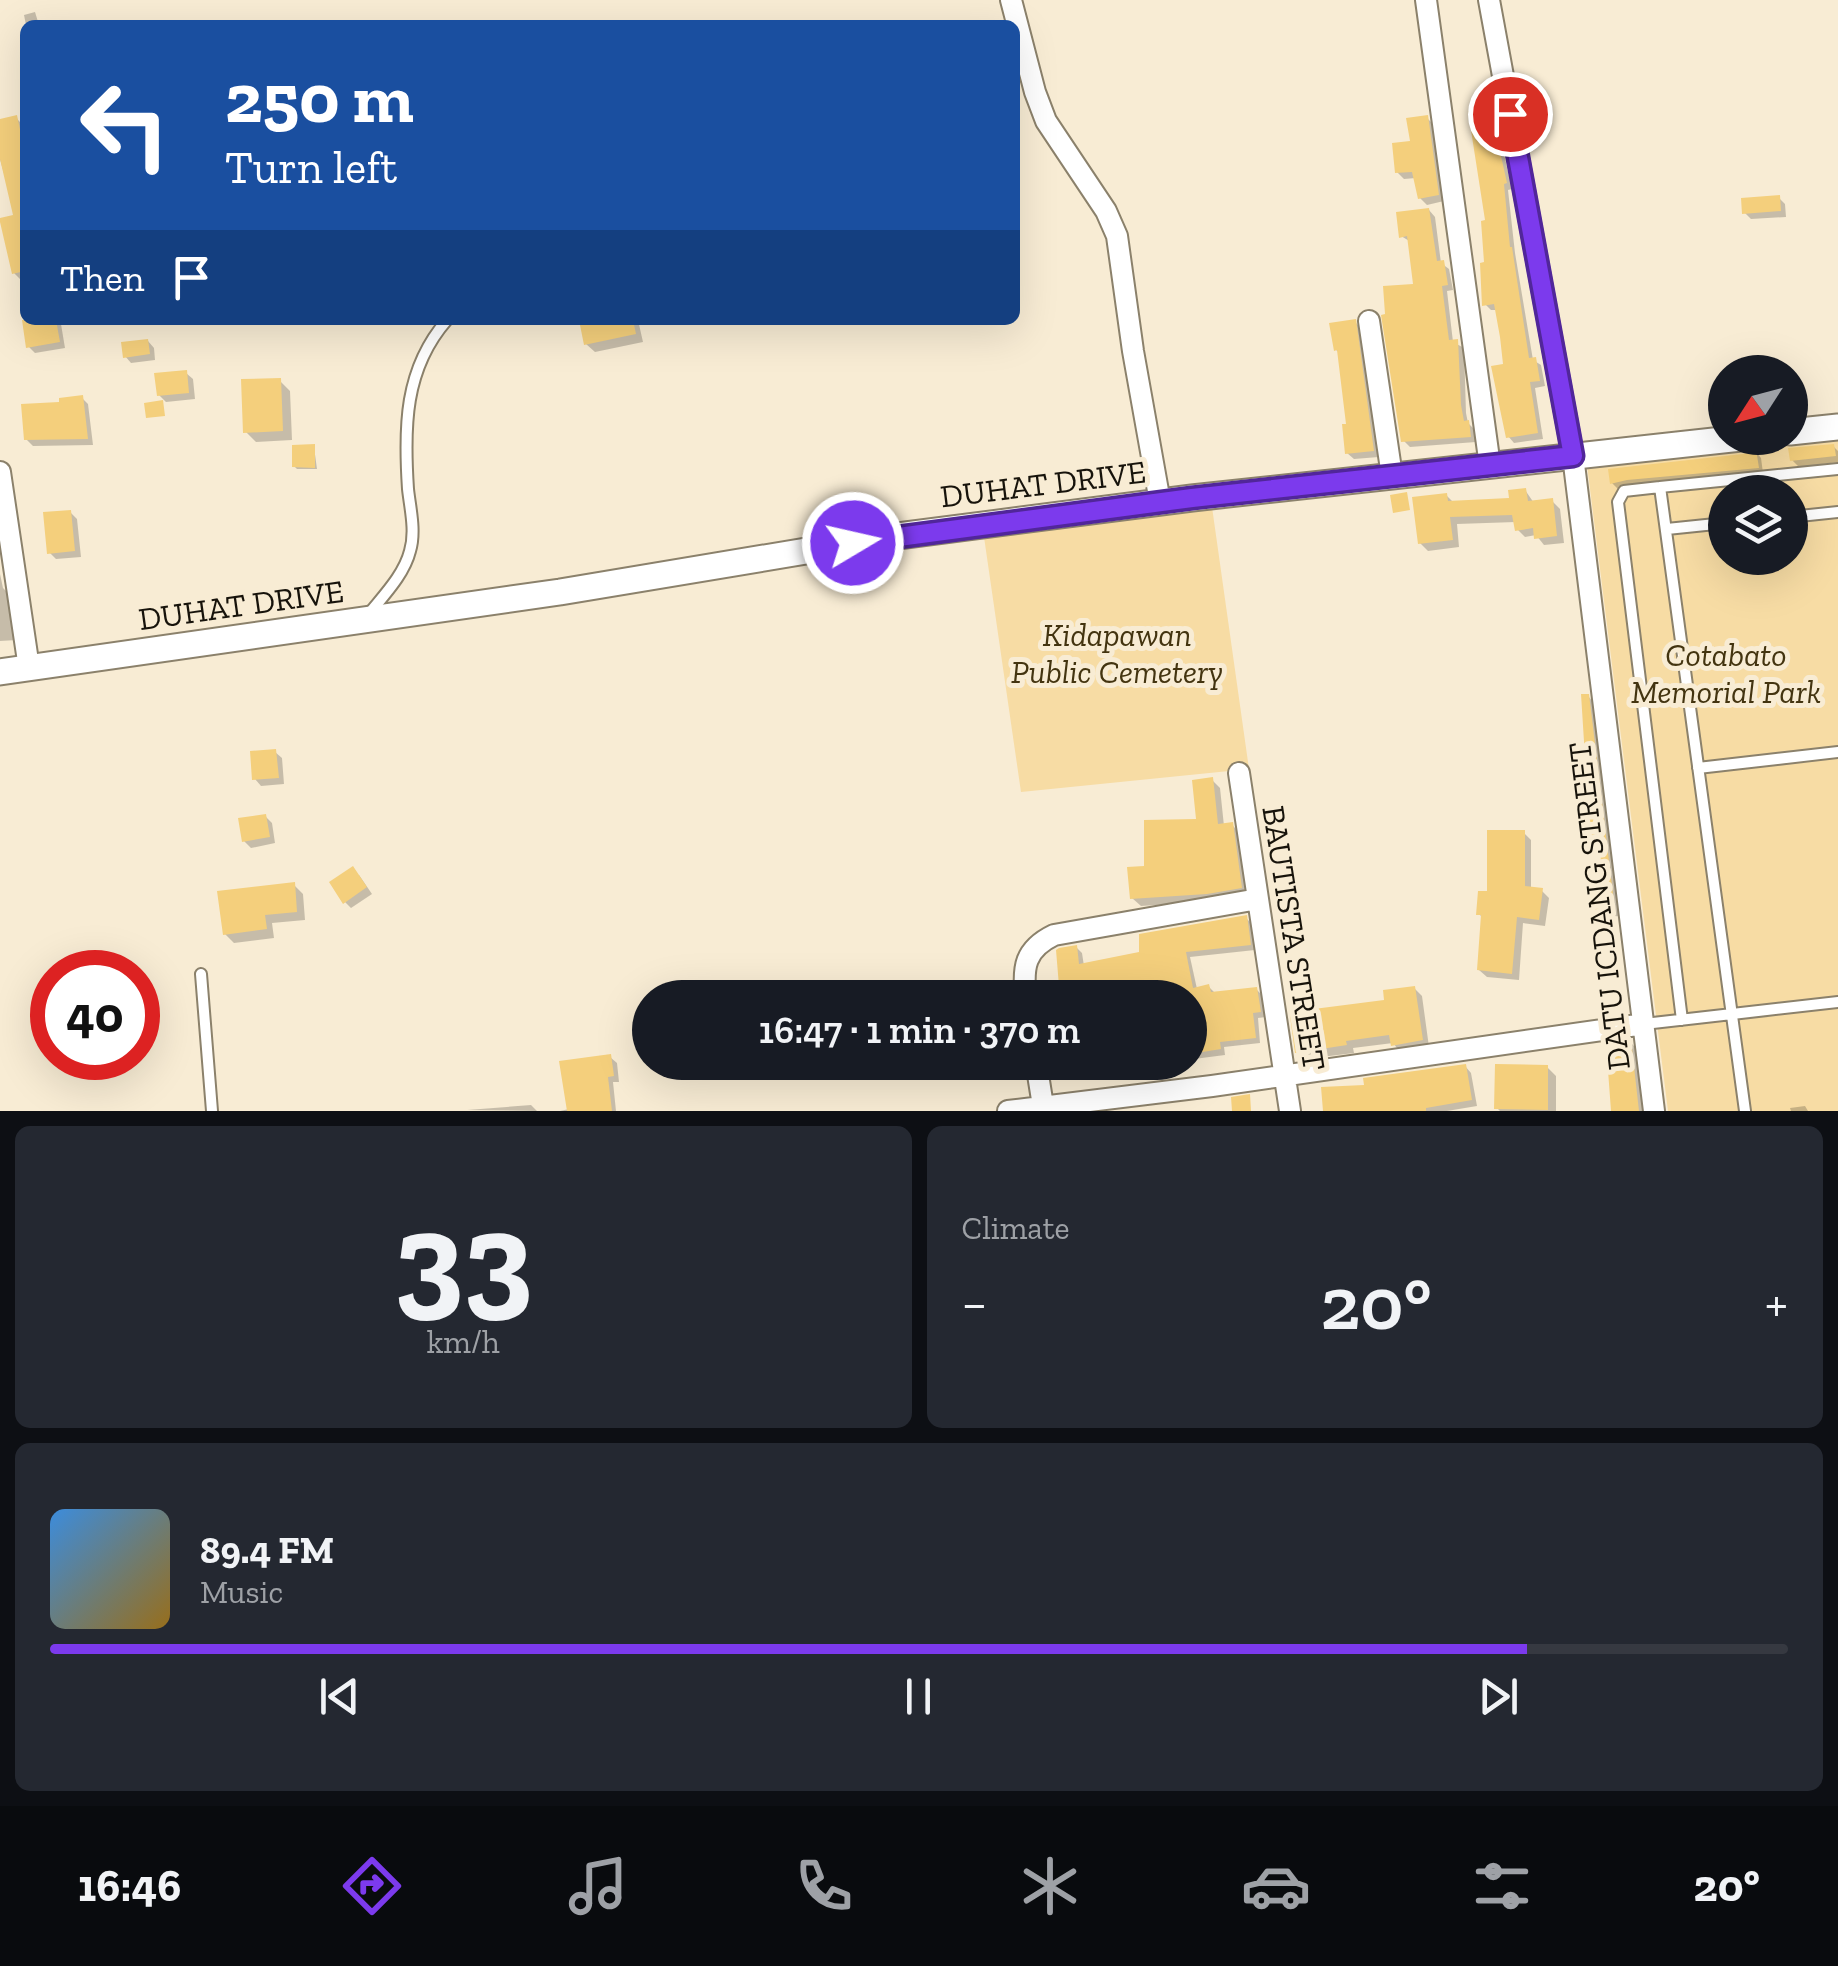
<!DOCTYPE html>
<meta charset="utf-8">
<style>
body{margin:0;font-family:"Zilla Slab",serif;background:#242831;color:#f1f3f6;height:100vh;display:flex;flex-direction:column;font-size:38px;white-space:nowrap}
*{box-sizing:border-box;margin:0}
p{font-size:32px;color:#9ea1a6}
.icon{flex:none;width:55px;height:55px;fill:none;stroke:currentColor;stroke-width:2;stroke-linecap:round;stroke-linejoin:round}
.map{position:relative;height:1111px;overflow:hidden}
.sheet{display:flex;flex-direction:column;gap:15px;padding:15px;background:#0d0f14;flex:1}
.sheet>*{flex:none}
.hud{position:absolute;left:20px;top:20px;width:1000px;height:305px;border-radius:15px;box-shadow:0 10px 40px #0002;background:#1a4fa0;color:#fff;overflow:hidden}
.needle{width:65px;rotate:234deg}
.tools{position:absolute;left:1708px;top:355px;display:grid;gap:20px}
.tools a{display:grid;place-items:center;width:100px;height:100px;border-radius:50%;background:#171b24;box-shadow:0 10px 40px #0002;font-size:50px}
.speed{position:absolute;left:30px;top:950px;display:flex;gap:20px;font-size:50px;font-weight:700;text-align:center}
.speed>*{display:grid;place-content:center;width:130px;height:130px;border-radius:50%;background:#171b24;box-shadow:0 10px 40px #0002;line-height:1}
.speed .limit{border:15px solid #d22;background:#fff;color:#111}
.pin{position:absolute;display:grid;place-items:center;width:85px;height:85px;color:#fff;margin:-42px;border:5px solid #fff;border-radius:50%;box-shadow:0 2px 10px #0007}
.me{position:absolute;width:110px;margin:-55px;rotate:81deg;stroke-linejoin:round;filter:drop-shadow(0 0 8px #0008)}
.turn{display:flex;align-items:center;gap:35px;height:210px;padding:0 40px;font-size:45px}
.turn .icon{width:130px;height:130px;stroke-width:2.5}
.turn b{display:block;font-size:70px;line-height:85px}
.then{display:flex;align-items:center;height:95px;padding:0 40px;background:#0003;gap:20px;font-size:38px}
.big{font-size:75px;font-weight:600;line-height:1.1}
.sheet .card{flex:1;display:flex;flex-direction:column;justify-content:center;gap:15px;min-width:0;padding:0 35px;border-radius:15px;background:#242831}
.sheet .dial{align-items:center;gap:0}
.dial b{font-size:130px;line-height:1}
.song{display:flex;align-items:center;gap:30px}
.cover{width:120px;height:120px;border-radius:15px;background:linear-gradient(135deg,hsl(210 70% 55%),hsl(40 70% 35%))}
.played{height:10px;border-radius:5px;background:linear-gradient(90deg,#7c3aed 85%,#363941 85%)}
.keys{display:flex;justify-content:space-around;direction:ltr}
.heat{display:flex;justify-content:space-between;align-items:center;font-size:55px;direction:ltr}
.sheet .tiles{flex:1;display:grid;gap:15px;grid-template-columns:1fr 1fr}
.card:last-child{grid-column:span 2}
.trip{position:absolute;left:632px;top:980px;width:575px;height:100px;border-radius:50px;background:#171b24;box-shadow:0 10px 40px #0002;font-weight:600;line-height:100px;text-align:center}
.dock{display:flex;height:160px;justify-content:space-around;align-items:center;background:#090b0e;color:#9ea1a6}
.dock .icon{width:70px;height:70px}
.dock .on{color:#7c3aed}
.dock b{font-size:45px;color:#f1f3f6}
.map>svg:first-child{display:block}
.green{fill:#f7dca4;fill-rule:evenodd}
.shadow{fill:#0003}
.building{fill:#f4cf7c}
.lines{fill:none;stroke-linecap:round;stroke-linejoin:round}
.service-casing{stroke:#8b816b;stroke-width:14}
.minor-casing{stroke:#8b816b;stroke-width:24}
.tertiary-casing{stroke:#8b816b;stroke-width:29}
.service{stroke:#fff;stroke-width:10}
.minor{stroke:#fff;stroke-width:20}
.tertiary{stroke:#fff;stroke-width:25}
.route-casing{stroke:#51269a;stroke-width:25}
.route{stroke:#7c3aed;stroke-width:18}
.labels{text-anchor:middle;stroke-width:10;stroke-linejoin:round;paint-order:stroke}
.street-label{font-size:32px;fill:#17130b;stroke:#f8ecd4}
.park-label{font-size:32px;font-style:italic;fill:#433410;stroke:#f8ecd4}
</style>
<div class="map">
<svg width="1838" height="1111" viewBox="0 0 1838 1111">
<rect width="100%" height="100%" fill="#f8ecd4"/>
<path class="green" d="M1838,440V1111H1668L1587,465ZM1725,492H1790V558H1725Z
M1212,507L1249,769L1021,792L984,537Z"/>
<path class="shadow" d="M35,12L39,25H26L24,15Z
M1489,109L1495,115L1512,189L1508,190L1515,253L1533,360L1541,365L1545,386L1535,388L1543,439L1514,443L1508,436L1506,366L1498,310H1491L1485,304Z
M16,118L25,127L23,282L14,273L16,217L0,159V121Z
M1427,118L1433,124L1444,201L1427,205L1420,198L1416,178L1404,179L1397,172Z
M1779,198L1785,204L1786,217L1751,219L1745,213Z
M1429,210L1435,217L1441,263L1449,269L1453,290L1447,291L1453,342L1464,348L1466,413L1468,423L1475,430L1476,442L1410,447L1403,440L1416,286L1411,242L1401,236Z
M35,320H58L61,324L65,348L35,353L29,347Z
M581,320H638L643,342L595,352L586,344Z
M1355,322L1361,328L1379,457L1354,459L1347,453L1349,426L1340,353L1336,350Z
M148,341L154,348L155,360L131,363L125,356Z
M186,373L193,379L195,399L166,402L159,395Z
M280,381L290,391L292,440L256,442L246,432Z
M82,398L88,404L93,445L33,446L26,439Z
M1833,446L1838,451V462L1799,467L1792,460Z
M314,447L317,469H297L294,466Z
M1756,452L1761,458L1763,473L1634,485L1618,489L1612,483L1611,471L1743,457Z
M1525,490L1534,503L1552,501L1560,509L1564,543L1544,545L1536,535L1525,537L1517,529L1516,522L1457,524L1459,547L1428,551L1420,543L1446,495L1454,503L1512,501Z
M70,512L77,519L81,557L56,559L49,552Z
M0,574L3,588L10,595L17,640L0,641Z
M1588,696L1594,703L1620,916L1603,917L1597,910L1606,888L1602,844L1597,845L1590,838Z
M275,752L282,758L284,784L261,786L255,779Z
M1212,780L1220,788L1224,826L1232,825L1240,833L1249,895L1217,901L1141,906L1132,898L1199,822Z
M265,816L272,823L275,843L251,848L244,841Z
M1524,833L1531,840V889L1542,891L1549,898L1545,926L1523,923L1519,980L1487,977L1479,970L1483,918L1479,914Z
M359,875L372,894L351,908L345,902Z
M294,885L303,894L305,920L272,923L274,938L234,943L225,934Z
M1246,918L1251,923L1255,950L1190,957L1197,989L1209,987L1216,994L1256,989L1262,995L1266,1017L1258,1018L1260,1043L1224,1047L1225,1055L1194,1059L1190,1055V998H1062L1077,948L1082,953L1084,966L1141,954Z
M1414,988L1422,996L1429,1047L1401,1053L1393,1043L1353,1048L1354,1053L1305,1059L1297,1051Z
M1630,1042L1641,1053L1647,1111H1613Z
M610,1057L617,1063L619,1082H613L616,1111H560L569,1109Z
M1110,1062H1141L1142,1074L1116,1075L1110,1069Z
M1465,1066L1471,1073L1477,1106L1447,1111H1325L1366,1087Z
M1547,1067L1556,1076V1111H1500L1497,1108Z
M531,1105L537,1111L467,1110Z
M1805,1106L1808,1111H1791L1790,1108Z"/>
<path class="building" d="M1490,106L1507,183L1504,184L1510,247H1512L1529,358L1536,357L1540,381L1530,382L1538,433L1506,438L1491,366L1503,364L1500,337L1494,304L1482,306L1480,263L1484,262L1481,221L1485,220L1468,111Z
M17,115L25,153V271L12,274L0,222V218L13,215L0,159V119Z
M1428,115L1439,195L1418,199L1412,172L1395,173L1392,143L1410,141L1406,118Z
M1780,195L1781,211L1742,214L1741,198Z
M1429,208L1437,261L1444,260L1448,285L1442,286L1449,340L1458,339L1461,405L1464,421L1469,420L1471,437L1401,442L1381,315L1385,314L1383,286L1413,284L1407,236L1399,238L1396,212Z
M1356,319L1374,451L1345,454L1342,424H1346L1337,350L1334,351L1329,323Z
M22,320H56L60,342L26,348Z
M579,320H633L636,334L584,345Z
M148,339L150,354L123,358L121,342Z
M187,370L189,393L157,396L154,373Z
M281,378L283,431L243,433L241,379Z
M83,395L88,439L24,440L21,404L59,402V398Z
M163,400L165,416L146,418L144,403Z
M315,444V468L292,467V445Z
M1834,444L1836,456L1790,461L1788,448Z
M1756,449L1759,468L1627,480L1610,484L1608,469L1743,454Z
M1526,488L1528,501L1553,498L1557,536L1534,539L1533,528L1515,531L1512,515L1450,517L1453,540L1418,544L1412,497L1447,493L1448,501L1509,498L1508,490Z
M1407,492L1410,510L1393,513L1390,495Z
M71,510L75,551L47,554L43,512Z
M1581,694H1589L1615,911L1594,912L1593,886L1603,885L1599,838L1588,839L1584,805H1588Z
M276,749L279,778L252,780L250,751Z
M1213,777L1218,824L1233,822L1242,888L1207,894L1130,899L1127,867L1144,866V820L1196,819L1192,780Z
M266,814L270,837L242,842L238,818Z
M1487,830H1525V886L1543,888L1539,920L1517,917L1512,974L1477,970L1481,915H1476L1478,891H1487Z
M353,866L367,887L343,904L329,882Z
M295,882L297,912L265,915L267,929L223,935L217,891Z
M1247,915L1251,945L1186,952L1193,988L1209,984L1211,992L1257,987L1261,1012L1253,1013L1256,1038L1220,1042L1221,1049L1190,1054V998H1060L1056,950L1059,948L1077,945L1079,964L1139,952V934Z
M1415,986L1423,1040L1391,1046L1389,1035L1346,1041L1347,1045L1295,1053L1290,1016L1306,1014V1010L1384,1000L1383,990Z
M1631,1040L1639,1111H1611L1606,1043Z
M611,1054L614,1076L608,1077L612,1111H567L559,1061Z
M1466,1064L1472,1100L1426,1108V1111H1323L1321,1087L1364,1085L1363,1078Z
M1495,1064L1548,1065V1110L1494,1109Z
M1250,1094L1251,1111H1232L1231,1097Z"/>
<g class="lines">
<g class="service-casing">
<path id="service" d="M1660,487L1624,491L1618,502L1682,1020
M1790,517L1838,512
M1667,529L1725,523
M368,615C383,596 404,575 410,551C416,531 410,508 408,489C404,428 404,369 447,320
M1698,768L1838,752
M201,974L212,1111
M1644,1024L1838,1002
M1745,1111L1660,487L1838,469"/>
</g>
<g class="minor-casing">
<path id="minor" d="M1011,0L1035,92L1046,121L1106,211L1117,236L1133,351L1160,502
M1426,0L1490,466
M1489,0L1573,456L1654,1111
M1369,321L1392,476
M0,472L29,668
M1239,773L1290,1111
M1026,998C1022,967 1025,949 1054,935L1258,899
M1036,1062L1043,1106
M1008,1111L1212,1086L1644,1024"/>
</g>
<g class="tertiary-casing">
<path id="tertiary" d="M1790,432L1838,427
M0,672L560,592L890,537L1192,498L1741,438"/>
</g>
<use href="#service" class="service"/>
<use href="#minor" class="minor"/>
<use href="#tertiary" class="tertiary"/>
</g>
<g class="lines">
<g class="route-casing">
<path id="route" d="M853,543L1192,498L1573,456L1510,114"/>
</g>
<use href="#route" class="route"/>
</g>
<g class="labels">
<g class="street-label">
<text transform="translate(1043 484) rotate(-7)" y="11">DUHAT DRIVE</text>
<text transform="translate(241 605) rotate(-8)" y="11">DUHAT DRIVE</text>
<text transform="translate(1599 906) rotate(-97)" y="11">DATU ICDANG STREET</text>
<text transform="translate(1294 938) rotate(81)" y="11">BAUTISTA STREET</text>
</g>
<g class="park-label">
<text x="1117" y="646">Kidapawan<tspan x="1117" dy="37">Public Cemetery</tspan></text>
<text x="1726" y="666">Cotabato<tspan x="1726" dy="37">Memorial Park</tspan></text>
</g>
</g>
</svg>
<div class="tools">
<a><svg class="needle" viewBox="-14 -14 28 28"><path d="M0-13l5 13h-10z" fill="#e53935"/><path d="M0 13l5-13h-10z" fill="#9ea1a6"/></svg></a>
<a><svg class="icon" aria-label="layers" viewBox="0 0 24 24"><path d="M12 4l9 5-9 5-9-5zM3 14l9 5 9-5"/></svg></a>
</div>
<div class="speed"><div class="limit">40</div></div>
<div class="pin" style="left:1510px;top:114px;background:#d93025"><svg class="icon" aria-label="arrive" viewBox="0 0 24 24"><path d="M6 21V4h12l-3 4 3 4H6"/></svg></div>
<svg class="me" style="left:853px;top:543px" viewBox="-20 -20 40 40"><circle r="17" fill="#7c3aed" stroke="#fff" stroke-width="3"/><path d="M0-11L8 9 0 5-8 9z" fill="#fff"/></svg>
<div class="trip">16:47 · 1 min · 370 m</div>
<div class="hud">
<div class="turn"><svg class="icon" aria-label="left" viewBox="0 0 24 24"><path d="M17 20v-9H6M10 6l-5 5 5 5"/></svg><div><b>250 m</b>Turn left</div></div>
<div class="then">Then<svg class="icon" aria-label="arrive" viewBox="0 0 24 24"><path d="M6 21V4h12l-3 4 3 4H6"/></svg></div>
</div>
</div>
<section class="sheet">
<div class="tiles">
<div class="card dial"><b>33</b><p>km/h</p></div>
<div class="card"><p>Climate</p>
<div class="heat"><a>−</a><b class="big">20°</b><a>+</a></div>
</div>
<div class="card">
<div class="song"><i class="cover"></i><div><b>89.4 FM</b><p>Music</p></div></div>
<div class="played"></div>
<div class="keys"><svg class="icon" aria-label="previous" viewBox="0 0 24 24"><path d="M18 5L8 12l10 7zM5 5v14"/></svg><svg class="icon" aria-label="pause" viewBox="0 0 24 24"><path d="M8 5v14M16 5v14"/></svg><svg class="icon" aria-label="next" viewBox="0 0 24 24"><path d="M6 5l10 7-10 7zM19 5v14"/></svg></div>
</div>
</div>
</section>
<nav class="dock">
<b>16:46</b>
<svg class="icon on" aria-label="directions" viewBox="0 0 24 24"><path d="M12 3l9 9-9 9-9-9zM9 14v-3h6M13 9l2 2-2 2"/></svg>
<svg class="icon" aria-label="music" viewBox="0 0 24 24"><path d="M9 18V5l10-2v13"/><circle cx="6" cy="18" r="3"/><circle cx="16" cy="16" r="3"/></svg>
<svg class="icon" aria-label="phone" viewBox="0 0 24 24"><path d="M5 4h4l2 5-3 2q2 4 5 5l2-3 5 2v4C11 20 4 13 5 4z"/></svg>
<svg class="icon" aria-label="climate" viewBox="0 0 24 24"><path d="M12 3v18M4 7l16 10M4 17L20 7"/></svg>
<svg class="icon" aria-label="car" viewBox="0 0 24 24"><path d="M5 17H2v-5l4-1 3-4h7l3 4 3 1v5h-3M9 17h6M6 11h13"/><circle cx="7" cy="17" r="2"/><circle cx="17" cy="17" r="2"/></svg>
<svg class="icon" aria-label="filters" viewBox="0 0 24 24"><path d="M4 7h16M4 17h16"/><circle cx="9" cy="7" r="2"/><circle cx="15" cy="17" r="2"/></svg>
<b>20°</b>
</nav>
